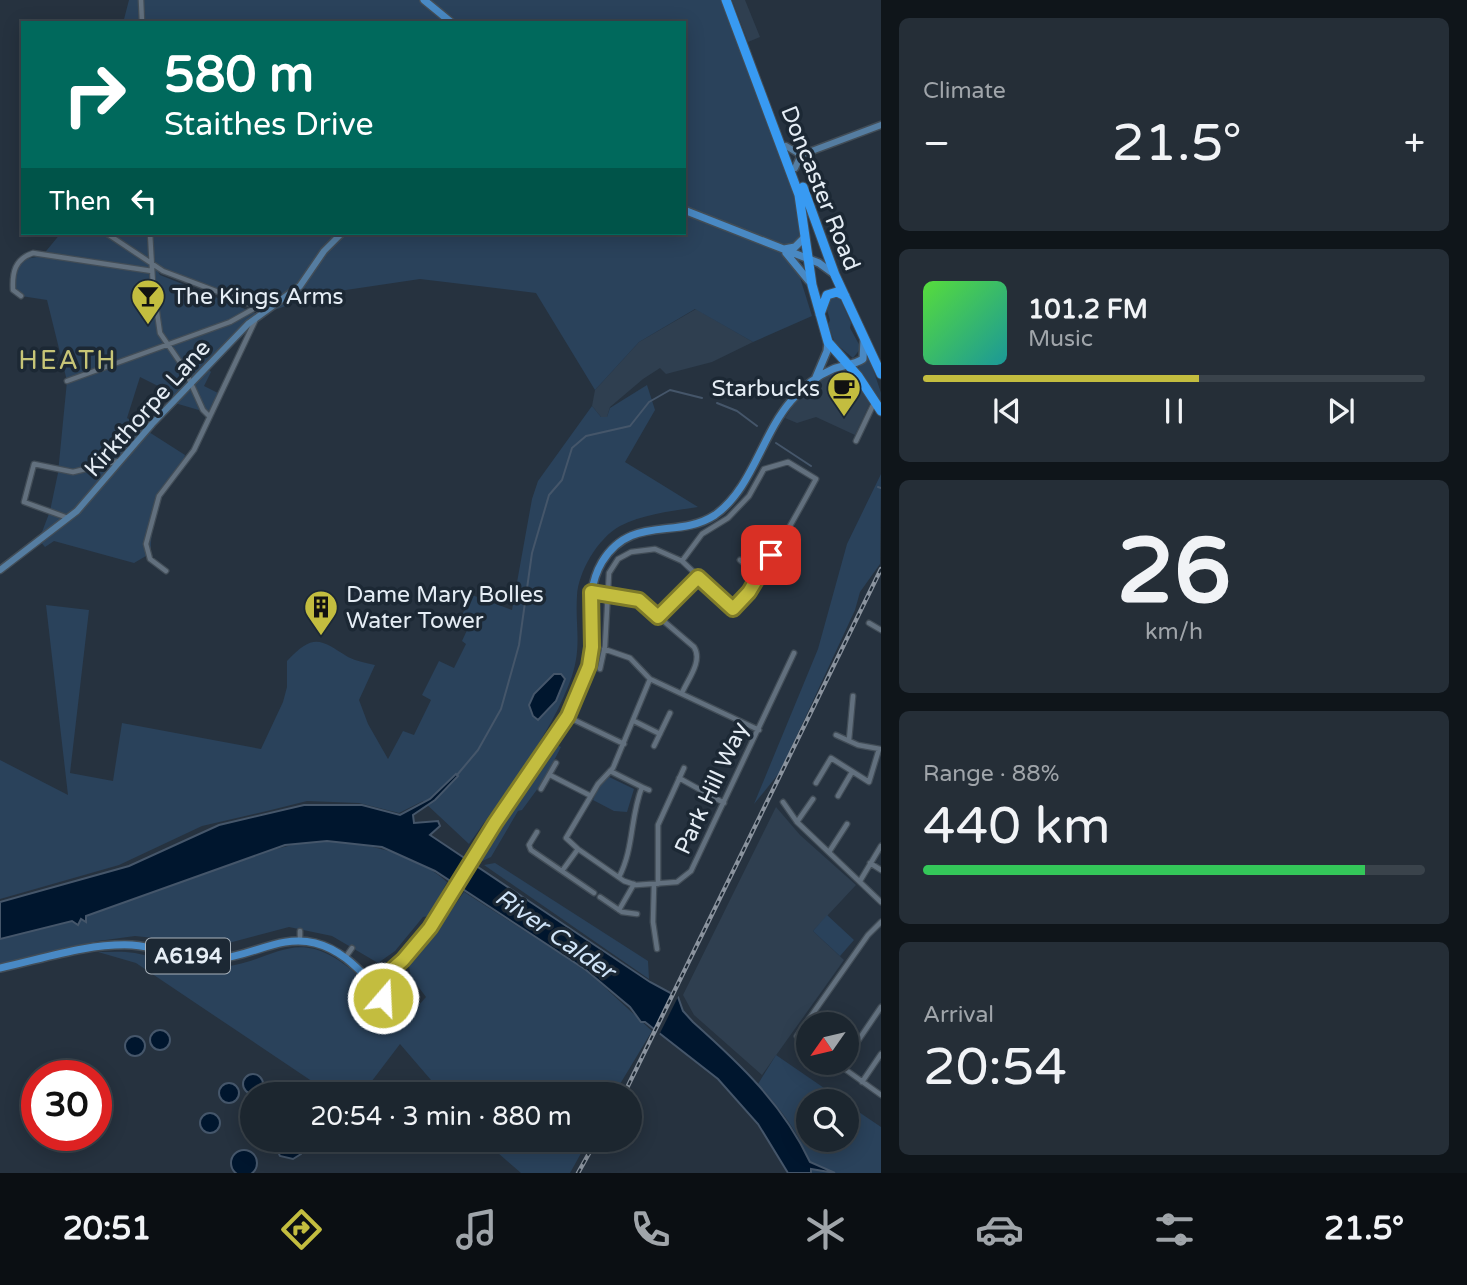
<!DOCTYPE html>
<meta charset="utf-8">
<style>
body{margin:0;font-family:"Varela Round",sans-serif;background:#252e37;color:#f1f3f6;height:100vh;display:flex;flex-direction:column;font-size:26px;white-space:nowrap}
*{box-sizing:border-box;margin:0}
p{font-size:23px;color:#a0a5aa}
.icon{flex:none;width:38px;height:38px;fill:none;stroke:currentColor;stroke-width:2;stroke-linecap:round;stroke-linejoin:round}
.map{position:relative;flex:1;overflow:hidden}
.side{display:flex;flex-direction:column;gap:18px;padding:18px;background:#0f151a;width:586px}
.side>*{flex:none}
.banner{position:absolute;left:21px;top:21px;width:665px;height:214px;border-radius:0px;box-shadow:0 4px 18px #0003,0 0 0 2px #3a434b;background:#00695c;color:#fff;overflow:hidden}
.needle{width:46px;rotate:236deg}
.tools{position:absolute;left:796px;top:1012px;display:grid;gap:14px}
.tools a{display:grid;place-items:center;width:63px;height:63px;border-radius:50%;background:#1c262f;box-shadow:0 4px 18px #0003,0 0 0 2px #3a434b;font-size:35px}
.speed{position:absolute;left:21px;top:1060px;display:flex;gap:14px;font-size:35px;font-weight:700;text-align:center}
.speed>*{display:grid;place-content:center;width:91px;height:91px;border-radius:50%;background:#1c262f;box-shadow:0 4px 18px #0003,0 0 0 2px #3a434b;line-height:1}
.speed .limit{border:10px solid #d22;background:#fff;color:#111}
.pin{position:absolute;display:grid;place-items:center;width:60px;height:60px;color:#fff;margin:-30px;border-radius:14px;box-shadow:0 4px 10px #0006}
.me{position:absolute;width:77px;margin:-38px;rotate:19deg;stroke-linejoin:round;filter:drop-shadow(0 0 5px #0008)}
.turn{display:flex;align-items:center;gap:24px;height:147px;padding:0 28px;font-size:32px}
.turn .icon{width:91px;height:91px;stroke-width:2.5}
.turn b{display:block;font-size:49px;line-height:60px}
.then{display:flex;align-items:center;height:66px;padding:0 28px;background:#0003;gap:14px;font-size:26px}
.big{font-size:52px;font-weight:600;line-height:1.1}
.side .widget{flex:1;display:flex;flex-direction:column;justify-content:center;gap:10px;min-width:0;padding:0 24px;border-radius:10px;background:#252e37}
.side .dial{align-items:center;gap:0}
.dial b{font-size:91px;line-height:1}
.song{display:flex;align-items:center;gap:21px}
.cover{width:84px;height:84px;border-radius:10px;background:linear-gradient(135deg,hsl(110 70% 55%),hsl(180 70% 35%))}
.played{height:7px;border-radius:4px;background:linear-gradient(90deg,#c3bd3f 55%,#3a434b 55%)}
.keys{display:flex;justify-content:space-around;direction:ltr}
.heat{display:flex;justify-content:space-between;align-items:center;font-size:38px;direction:ltr}
.charge{height:10px;border-radius:5px;background:linear-gradient(90deg,#34c759 88%,#3a434b 0)}
.trip{position:absolute;left:240px;top:1082px;width:402px;height:70px;border-radius:35px;background:#1c262f;box-shadow:0 4px 18px #0003,0 0 0 2px #3a434b;font-weight:600;line-height:70px;text-align:center}
.dock{display:flex;height:112px;justify-content:space-around;align-items:center;background:#0b0f13;color:#a0a5aa}
.dock .icon{width:49px;height:49px}
.dock .current{color:#c3bd3f}
.dock b{font-size:32px;color:#f1f3f6}
main{display:flex;flex:1;min-height:0}
.map>svg:first-child{display:block}
.built{fill:#2f3f50}
.green{fill:#2a425b}
.water{fill:#00162e;stroke:#45566a;stroke-width:2}
.pier{fill:#26323f}
.lines{fill:none;stroke-linecap:round;stroke-linejoin:round}
.stream{stroke:#45566a;stroke-width:2}
.street-casing{stroke:#424d57;stroke-width:7}
.secondary-casing{stroke:#424d57;stroke-width:9}
.primary-casing{stroke:#424d57;stroke-width:10}
.highway-casing{stroke:#424d57;stroke-width:11}
.street{stroke:#62707e;stroke-width:4.5}
.secondary{stroke:#557da1;stroke-width:6}
.primary{stroke:#4989c4;stroke-width:7}
.highway{stroke:#389af2;stroke-width:9}
.rail-casing{stroke:#8a939e;stroke-width:4.5}
.rail{stroke:#1c2834;stroke-width:2;stroke-dasharray:5;stroke-linecap:butt}
.route-casing{stroke:#7f7b29;stroke-width:18}
.route{stroke:#c3bd3f;stroke-width:12}
.labels{text-anchor:middle;stroke-width:7;stroke-linejoin:round;paint-order:stroke}
.shield{fill:#1c2834;stroke:#a9b2bb;stroke-width:2}
.shield-label{font-size:21px;font-weight:bold;fill:#e5edf5}
.street-label{font-size:23px;fill:#e5edf5;stroke:#1c2834}
.poi-label{font-size:23px;fill:#e5edf5;stroke:#1c2834;text-anchor:start}
.water-label{font-size:24px;font-style:italic;fill:#d1e5f9;stroke:#1c2834}
.quarter-label{font-size:26px;letter-spacing:2px;fill:#c7c577;stroke:#1c2834}
</style>
<main>
<div class="map">
<svg width="881" height="1173" viewBox="0 0 881 1173">
<rect width="100%" height="100%" fill="#26323f"/>
<path class="built" d="M732,0H745L760,37L748,42Z
M696,309L753,342L712,362L666,374L660,368L643,379L610,407L607,417H601L592,406L595,390L639,342Z
M843,371L854,377L871,401L855,435L816,417L797,423L785,418L797,400L813,385L832,372Z
M776,807L800,835L856,885L813,931L844,960L762,1075L694,1015L683,995Z"/>
<path class="green" d="M129,0H725L762,92L807,232L796,240L797,268L812,316L753,342L695,309L639,342L595,390L536,293L420,279L319,294L269,312L156,268L160,275L257,314L207,368L211,372L204,386L218,393L209,413L168,401L172,393L140,377L127,418L185,455C182,468 178,472 170,483C157,501 150,531 151,553L134,563L54,541L45,547L39,540L50,511L58,473L67,381L47,300L21,296L13,290L15,268L20,260L42,256L61,233H146L151,258L150,233H684V23H123Z
M839,296L851,323L850,328L861,348L853,358L835,343L828,325L830,320L825,303L827,297Z
M869,357L881,393V403L858,368Z
M647,385L655,410L625,462L698,507C673,511 643,514 620,526C598,538 578,572 577,596C575,626 582,645 572,676C552,734 504,794 469,844L423,801L399,813L359,803L307,801L267,811L202,826L119,865L0,899V760L68,795L46,605L89,610L70,773L113,781L122,723L261,749L283,702L287,687V661C314,632 321,640 348,657C356,661 366,663 375,665L359,700L368,724L388,759L403,731L414,735L431,700L422,695L439,661L454,668L466,644L462,641L468,628L458,623L472,595L512,610L532,499L538,481L592,406L601,417H607L610,408Z
M881,474L880,564L860,592L855,610L780,772L754,804L818,649L847,544Z
M557,745L561,747L544,780L522,810L518,811L491,857L478,863L476,861Z
M607,776L634,789L627,812L614,811L593,800L600,783Z
M308,841C357,841 410,849 447,882L429,916L423,917L395,951L378,963L332,936L289,927L221,945L135,936L98,941L0,964V939L72,921L264,852Z
M495,863L648,961L649,979L484,865Z
M464,892L586,970L652,1031L614,1094H443L400,1044L362,1094H331L136,963L98,952C110,952 123,951 135,953C159,958 185,968 209,968C278,967 293,915 363,980C372,988 379,1001 374,1013L382,1020C395,1010 404,1000 419,1005L426,997L411,977L409,966L427,945Z
M827,915L854,940L840,956L813,931Z
M428,919L420,933L393,963L391,961Z
M384 986a9 9 0 1 1 18 0a9 9 0 1 1-18 0Z
M776,1055L843,1101H808V1139H847V1104L881,1127V1173H811C805,1138 781,1110 758,1084Z
M482,1139H589L570,1173H521Z"/>
<path class="water" d="M554,674H561L565,679L556,701L538,720L533,716L529,705L534,694Z
M456,774L458,776L435,800L413,815L414,823L438,821L440,826L430,835L650,982L678,997L683,1011L693,1022C740,1064 783,1104 810,1162L835,1173L811,1169V1173H788L758,1124L718,1079L645,1022H641L630,1007L586,970L435,871L382,847L327,841L285,845L86,916V922L81,919L78,925L72,921L0,939V902L129,866L219,825L304,805H362L400,815L430,799Z
M150 1040a10 10 0 1 1 20 0a10 10 0 1 1-20 0Z
M125 1046a10 10 0 1 1 20 0a10 10 0 1 1-20 0Z
M243 1084a10 10 0 1 1 20 0a10 10 0 1 1-20 0Z
M219 1093a10 10 0 1 1 20 0a10 10 0 1 1-20 0Z
M200 1123a10 10 0 1 1 20 0a10 10 0 1 1-20 0Z
M277,1139H301V1154L293,1159L280,1156L276,1148Z
M231 1163a13 13 0 1 1 26 0a13 13 0 1 1-26 0Z"/>
<path class="pier" d="M674,989L680,993L657,1039L652,1033Z"/>
<g class="lines">
<path class="stream" d="M717,403L737,411L757,426
M776,443L811,466
M878,487L881,488
M457,775L478,750L501,709L519,645L532,553L549,495L562,480L572,448L586,436L630,426L649,402L670,390L702,398"/>
<g class="street-casing">
<path id="street" d="M141,0L142,23
M106,233L163,271L266,310
M150,233L153,285L160,333L184,368L203,410L209,416
M21,296L13,290C12,272 15,259 33,253L152,271
M67,381L230,322L255,308
M856,441L875,401
M68,518L24,502L34,464L73,472L119,461
M740,560L758,575
M166,571L150,559L146,544L159,496L194,450L255,321
M592,593L639,600L694,647C703,661 688,679 682,693
M658,617L698,577
M869,623L881,630
M604,649L630,658L650,679L759,730
M600,669L605,646L609,573L618,559L631,552L655,549L682,561L733,609C751,599 803,503 816,479L788,462L764,469L749,496L728,518L702,534L682,561
M650,679L613,768L598,784L566,838L578,849L624,881L636,885L677,882L691,871L794,653
M568,717L624,744
M634,721L660,734
M836,735L858,745L880,749
M849,740L853,696
M654,746L670,713
M610,771L642,787C630,817 634,849 619,877
M550,775L591,796
M679,778L724,803
M816,783L831,758L869,782L879,749
M642,787L649,790
M541,789L556,763
M838,796L852,772
M783,802L797,822L881,902
M797,822L813,799
M537,832L529,845L531,850L594,893
M829,852L847,824
M870,863L881,870
M562,871L578,849
M860,881L881,846
M654,884L653,922L657,949
M658,884V825L684,768
M600,897L622,912L637,914
M619,910L634,884
M300,941V931
M345,958L352,948
M383,996L382,1010L398,998L417,997L403,980
M808,1044L797,1036L868,935L881,922
M847,1057L881,1007
M835,1062L881,1095
M862,1082L881,1054"/>
</g>
<g class="secondary-casing">
<path id="secondary" d="M786,146L801,155L881,125
M795,168L801,155
M0,570L77,511L152,424L248,324L300,286L324,251L342,233"/>
</g>
<g class="primary-casing">
<path id="primary" d="M424,0L452,23
M684,210L819,263L834,274
M784,249L795,247L805,237
M786,253L809,281
M816,377L827,351L828,342
M0,968C42,959 88,943 132,945C160,947 187,960 216,959C251,957 280,934 315,943C343,950 360,971 379,990
M379 987a13 13 0 1 1 26 0a13 13 0 1 1-26 0Z
M387,974C434,931 459,876 494,824C525,777 564,734 584,681C599,641 580,599 602,562C631,514 677,540 715,515C752,489 762,434 791,401C803,387 816,376 833,369C843,365 854,365 863,359L864,340"/>
</g>
<g class="highway-casing">
<path id="highway" d="M726,0L799,195L812,285L828,342L858,376L881,411
M803,187L835,275L881,374
M820,314L827,295L837,292L845,296"/>
</g>
<use href="#street" class="street"/>
<use href="#secondary" class="secondary"/>
<use href="#primary" class="primary"/>
<use href="#highway" class="highway"/>
<g class="rail-casing">
<path id="rail" d="M624,1094L881,569
M578,1173L597,1139"/>
</g>
<use href="#rail" class="rail"/>
</g>
<g class="lines">
<g class="route-casing">
<path id="route" d="M383,998L379,989L380,980L403,960L430,928L495,823L568,716L589,666L592,647L591,592L639,600L658,617L698,577L733,609L749,592L771,555"/>
</g>
<use href="#route" class="route"/>
</g>
<defs>
<g id="bar-pin" transform="scale(1.75)"><path d="M0 17L-7.5 6A9.5 9.5 0 1 1 7.5 6Z" fill="#c3bd3f" stroke="#1c2834"/><path d="M-6-5H6L.8 .8V4.5H3.5V6h-7V4.5H-.8V.8Z" fill="#111"/></g>
<g id="cafe-pin" transform="scale(1.75)"><path d="M0 17L-7.5 6A9.5 9.5 0 1 1 7.5 6Z" fill="#c3bd3f" stroke="#1c2834"/><path d="M-5.5-4.5H6V0H3Q3 3.5 0 3.5H-2.5Q-5.5 3.5-5.5 0ZM3-3.2v2h1.7v-2ZM-6 4.5H4V6H-6Z" fill="#111"/></g>
<g id="building-pin" transform="scale(1.75)"><path d="M0 17L-7.5 6A9.5 9.5 0 1 1 7.5 6Z" fill="#c3bd3f" stroke="#1c2834"/><path d="M-4-6H4V6H1V3H-1V6H-4ZM-2.5-4.3h1.7v1.8h-1.7ZM.8-4.3h1.7v1.8H.8ZM-2.5-1h1.7V.8h-1.7ZM.8-1h1.7V.8H.8Z" fill="#111"/></g>
</defs>
<g fill-rule="evenodd">
<use href="#bar-pin" x="148" y="296"/>
<use href="#cafe-pin" x="844" y="388"/>
<use href="#building-pin" x="321" y="607"/>
</g>
<g class="labels">
<rect class="shield" x="146" y="938.5" width="84" height="35" rx="5"/>
<g class="shield-label">
<text x="188" y="963">A6194</text>
</g>
<g class="street-label">
<text transform="translate(821 188) rotate(68)" y="8">Doncaster Road</text>
<text transform="translate(147 408) rotate(-48)" y="8">Kirkthorpe Lane</text>
<text transform="translate(711 788) rotate(-65)" y="8">Park Hill Way</text>
</g>
<g class="poi-label">
<text x="172" y="304">The Kings Arms</text>
<text x="820" y="396" text-anchor="end">Starbucks</text>
<text x="346" y="602">Dame Mary Bolles<tspan x="346" dy="26">Water Tower</tspan></text>
</g>
<g class="water-label">
<text transform="translate(555 934) rotate(35)" y="8">River Calder</text>
</g>
<g class="quarter-label">
<text x="68" y="369">HEATH</text>
</g>
</g>
</svg>
<div class="tools">
<a><svg class="needle" viewBox="-14 -14 28 28"><path d="M0-13l5 13h-10z" fill="#e53935"/><path d="M0 13l5-13h-10z" fill="#a0a5aa"/></svg></a>
<a><svg class="icon" aria-label="search" viewBox="0 0 24 24"><circle cx="10" cy="10" r="6"/><path d="M15 15l6 6"/></svg></a>
</div>
<div class="speed"><div class="limit">30</div></div>
<div class="pin" style="left:771px;top:555px;background:#d93025"><svg class="icon" aria-label="arrive" viewBox="0 0 24 24"><path d="M6 21V4h12l-3 4 3 4H6"/></svg></div>
<svg class="me" style="left:383px;top:998px" viewBox="-20 -20 40 40"><circle r="17" fill="#c3bd3f" stroke="#fff" stroke-width="3"/><path d="M0-11L8 9 0 5-8 9z" fill="#fff"/></svg>
<div class="trip">20:54 · 3 min · 880 m</div>
<div class="banner">
<div class="turn"><svg class="icon" aria-label="right" viewBox="0 0 24 24"><path d="M7 20v-9h11M14 6l5 5-5 5"/></svg><div><b>580 m</b>Staithes Drive</div></div>
<div class="then">Then<svg class="icon" aria-label="left" viewBox="0 0 24 24"><path d="M17 20v-9H6M10 6l-5 5 5 5"/></svg></div>
</div>
</div>
<section class="side">
<div class="widget"><p>Climate</p>
<div class="heat"><a>−</a><b class="big">21.5°</b><a>+</a></div>
</div>
<div class="widget">
<div class="song"><i class="cover"></i><div><b>101.2 FM</b><p>Music</p></div></div>
<div class="played"></div>
<div class="keys"><svg class="icon" aria-label="previous" viewBox="0 0 24 24"><path d="M18 5L8 12l10 7zM5 5v14"/></svg><svg class="icon" aria-label="pause" viewBox="0 0 24 24"><path d="M8 5v14M16 5v14"/></svg><svg class="icon" aria-label="next" viewBox="0 0 24 24"><path d="M6 5l10 7-10 7zM19 5v14"/></svg></div>
</div>
<div class="widget dial"><b>26</b><p>km/h</p></div>
<div class="widget"><p>Range · 88%</p><b class="big">440 km</b><div class="charge"></div></div>
<div class="widget"><p>Arrival</p><b class="big">20:54</b></div>
</section>
</main>
<nav class="dock">
<b>20:51</b>
<svg class="icon current" aria-label="directions" viewBox="0 0 24 24"><path d="M12 3l9 9-9 9-9-9zM9 14v-3h6M13 9l2 2-2 2"/></svg>
<svg class="icon" aria-label="music" viewBox="0 0 24 24"><path d="M9 18V5l10-2v13"/><circle cx="6" cy="18" r="3"/><circle cx="16" cy="16" r="3"/></svg>
<svg class="icon" aria-label="phone" viewBox="0 0 24 24"><path d="M5 4h4l2 5-3 2q2 4 5 5l2-3 5 2v4C11 20 4 13 5 4z"/></svg>
<svg class="icon" aria-label="climate" viewBox="0 0 24 24"><path d="M12 3v18M4 7l16 10M4 17L20 7"/></svg>
<svg class="icon" aria-label="car" viewBox="0 0 24 24"><path d="M5 17H2v-5l4-1 3-4h7l3 4 3 1v5h-3M9 17h6M6 11h13"/><circle cx="7" cy="17" r="2"/><circle cx="17" cy="17" r="2"/></svg>
<svg class="icon" aria-label="filters" viewBox="0 0 24 24"><path d="M4 7h16M4 17h16"/><circle cx="9" cy="7" r="2"/><circle cx="15" cy="17" r="2"/></svg>
<b>21.5°</b>
</nav>
